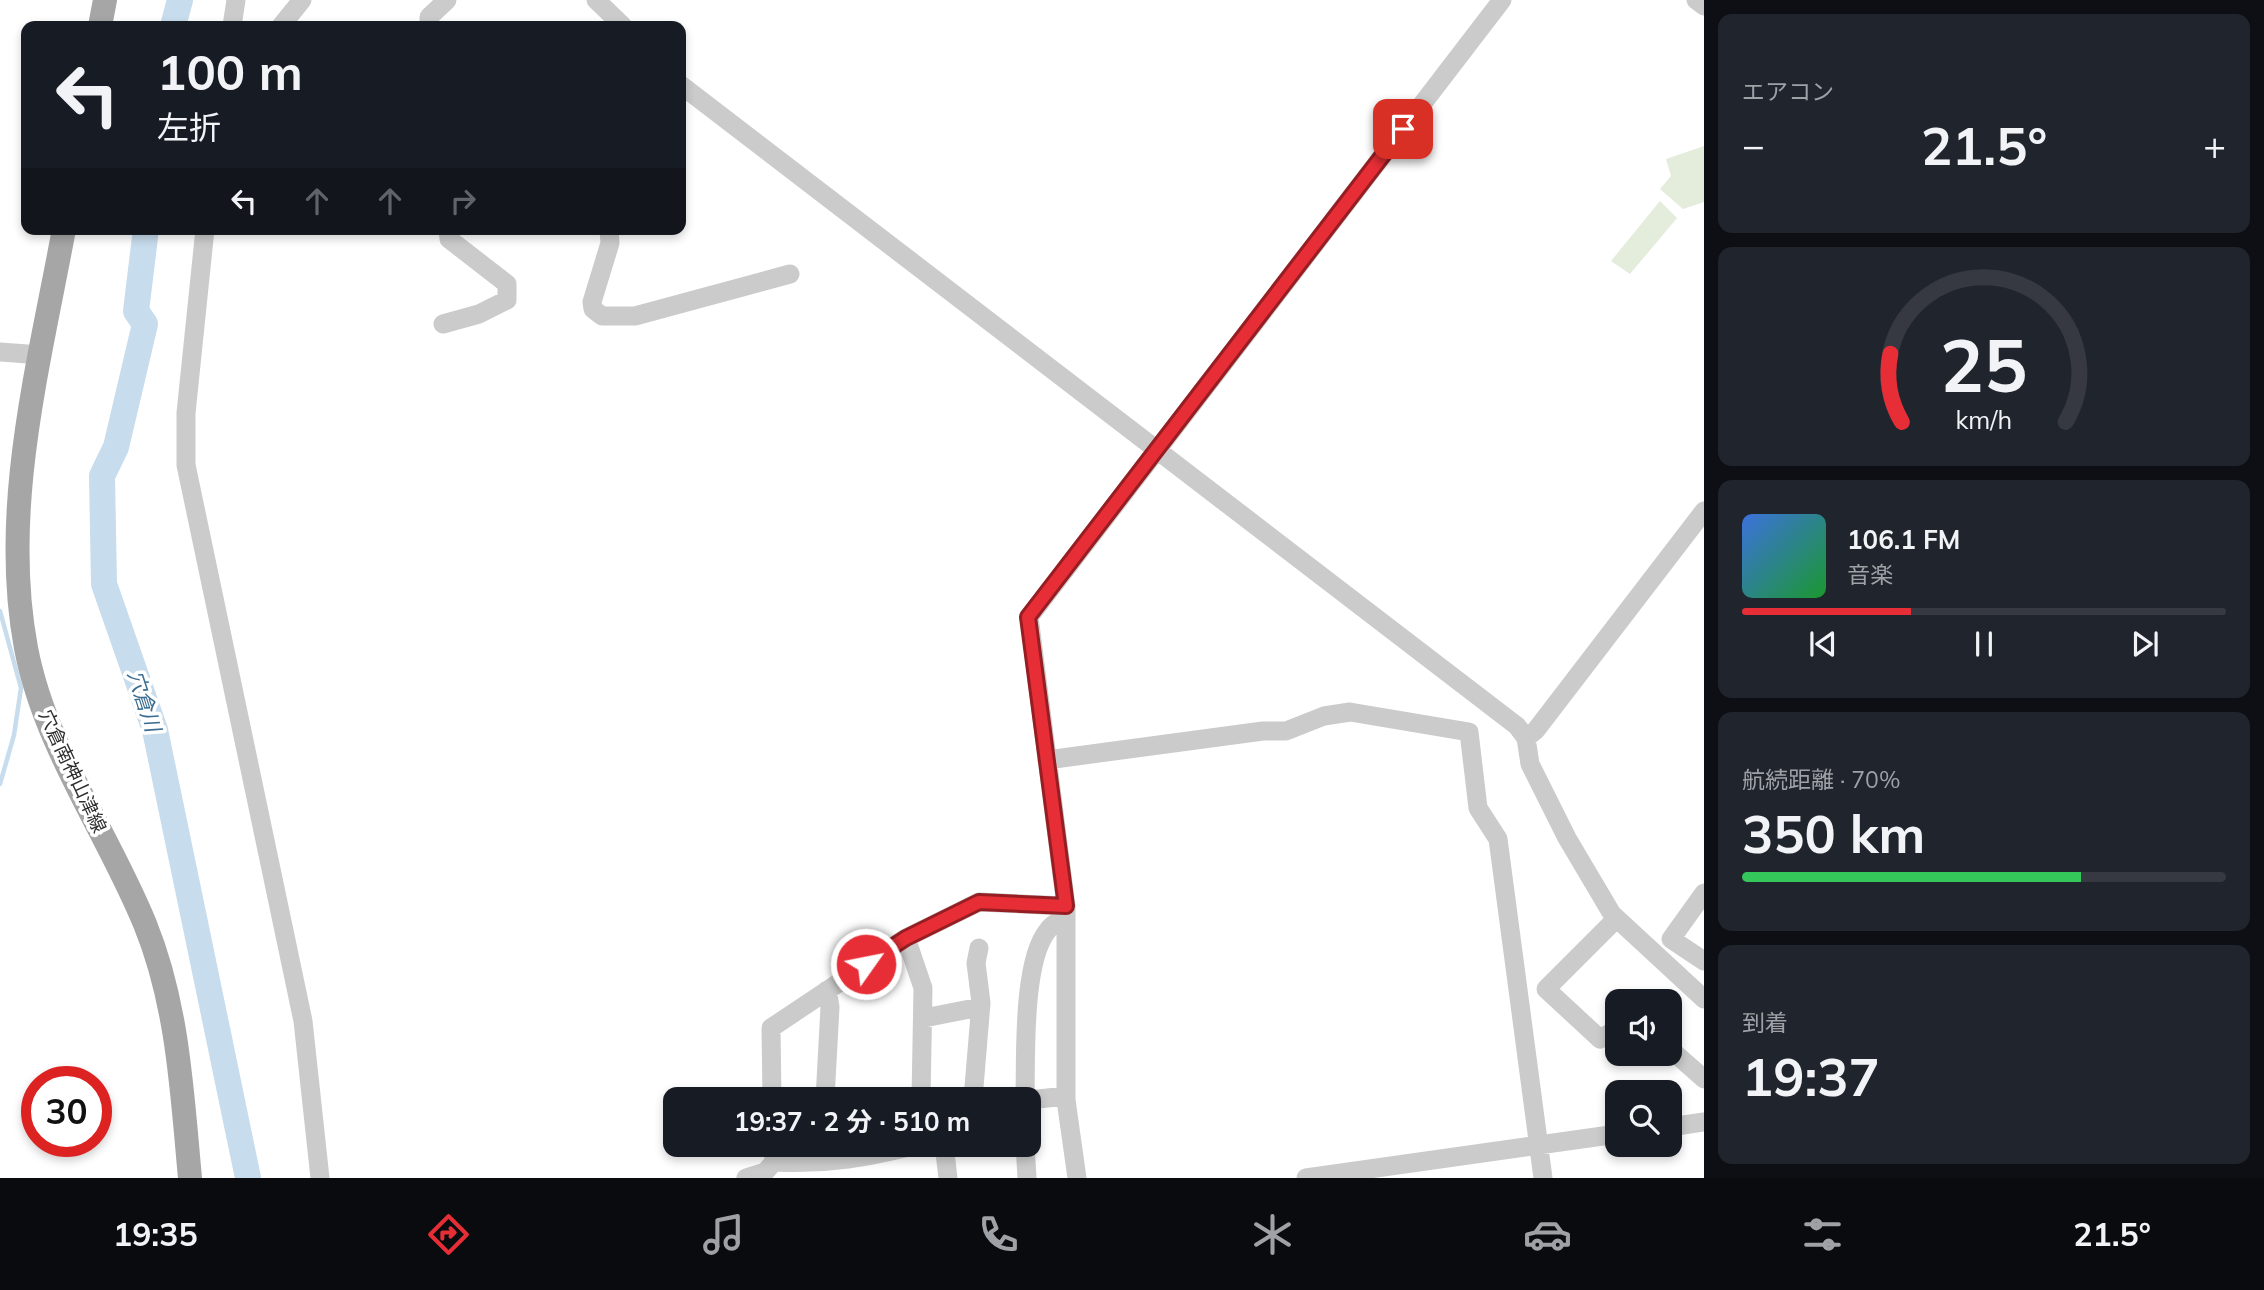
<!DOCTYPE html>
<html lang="ja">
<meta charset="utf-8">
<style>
body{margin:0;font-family:Mulish,"Noto Sans JP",sans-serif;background:#20242c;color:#f1f3f6;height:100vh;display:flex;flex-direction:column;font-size:26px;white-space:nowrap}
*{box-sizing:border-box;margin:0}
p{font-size:23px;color:#9ea1a6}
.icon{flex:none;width:38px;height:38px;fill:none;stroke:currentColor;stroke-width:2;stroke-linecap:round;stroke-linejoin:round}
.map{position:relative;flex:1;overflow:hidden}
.drawer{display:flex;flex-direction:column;gap:14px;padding:14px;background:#0d0f14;width:560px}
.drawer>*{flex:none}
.top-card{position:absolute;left:21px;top:21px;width:665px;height:214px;border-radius:14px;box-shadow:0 4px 10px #0003;background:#171b24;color:#f1f3f6;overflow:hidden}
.controls{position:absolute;left:1605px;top:989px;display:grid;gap:14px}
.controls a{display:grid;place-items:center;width:77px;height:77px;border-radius:14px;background:#171b24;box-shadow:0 4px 10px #0003;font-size:35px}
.speed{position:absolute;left:21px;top:1066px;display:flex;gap:14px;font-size:35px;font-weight:700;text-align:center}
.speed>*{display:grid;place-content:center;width:91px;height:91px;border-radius:50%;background:#171b24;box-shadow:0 4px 10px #0003;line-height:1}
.speed .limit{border:10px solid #d22;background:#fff;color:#111}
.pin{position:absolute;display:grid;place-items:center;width:60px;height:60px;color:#fff;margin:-30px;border-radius:14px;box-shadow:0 4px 10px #0006}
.me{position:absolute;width:77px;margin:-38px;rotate:57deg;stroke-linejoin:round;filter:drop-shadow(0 0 5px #0008)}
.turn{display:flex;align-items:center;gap:24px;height:147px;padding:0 21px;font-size:32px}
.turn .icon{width:91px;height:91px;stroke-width:2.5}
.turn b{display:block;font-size:49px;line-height:60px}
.lanes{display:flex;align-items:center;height:66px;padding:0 21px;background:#0003;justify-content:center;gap:35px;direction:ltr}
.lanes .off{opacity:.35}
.big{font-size:52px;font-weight:700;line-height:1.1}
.drawer .card{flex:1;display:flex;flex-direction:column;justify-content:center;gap:10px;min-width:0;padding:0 24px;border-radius:14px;background:#20242c}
.drawer .dial{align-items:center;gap:0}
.dial svg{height:182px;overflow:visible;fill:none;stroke:#363941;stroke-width:7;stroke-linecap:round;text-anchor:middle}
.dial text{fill:#f1f3f6;stroke:none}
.song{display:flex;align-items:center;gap:21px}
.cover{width:84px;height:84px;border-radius:10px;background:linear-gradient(135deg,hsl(220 70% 55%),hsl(130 70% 35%))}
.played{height:7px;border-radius:4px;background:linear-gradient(90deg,#e72e36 35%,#363941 35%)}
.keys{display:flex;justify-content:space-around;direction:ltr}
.heat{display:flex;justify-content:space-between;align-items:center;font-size:38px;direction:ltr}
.charge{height:10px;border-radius:5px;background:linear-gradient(90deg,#34c759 70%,#363941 0)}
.trip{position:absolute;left:663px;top:1087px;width:378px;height:70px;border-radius:14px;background:#171b24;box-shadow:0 4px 10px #0003;font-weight:700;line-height:70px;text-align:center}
.tabs{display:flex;height:112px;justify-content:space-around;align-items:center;background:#090b0e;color:#9ea1a6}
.tabs .icon{width:49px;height:49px}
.tabs .selected{color:#e72e36}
.tabs b{font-size:32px;color:#f1f3f6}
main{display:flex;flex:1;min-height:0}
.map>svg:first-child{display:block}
.green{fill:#e4ecdb}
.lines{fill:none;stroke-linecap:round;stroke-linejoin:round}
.stream{stroke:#c7dcec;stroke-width:4.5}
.river{stroke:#c7dcec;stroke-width:26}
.minor{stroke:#cbcbcb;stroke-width:19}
.major{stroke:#a6a6a6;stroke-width:24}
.route-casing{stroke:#961e23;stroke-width:18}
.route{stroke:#e72e36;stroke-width:12}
.labels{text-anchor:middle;stroke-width:7;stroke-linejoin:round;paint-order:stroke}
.street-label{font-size:19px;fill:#2e2e2e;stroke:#fff}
.water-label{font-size:21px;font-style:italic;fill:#3b6d91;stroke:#fff}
</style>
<main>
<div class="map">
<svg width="1704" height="1178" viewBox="0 0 1704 1178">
<rect width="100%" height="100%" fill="#fff"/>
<path class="green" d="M1704,146V202L1683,209L1660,189L1671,176L1666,159Z
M1660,201L1677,218L1630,274L1611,261Z"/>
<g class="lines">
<path class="stream" d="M0,611L21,688L14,735L0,784"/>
<path class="river" d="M173,26L180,0
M146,229L136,311L145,324L116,447L102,476L104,584L155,730L248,1178"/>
<path class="minor" d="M596,0L623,26
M1696,0L1704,6
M232,26L236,0
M281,26L302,0
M429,26V17L447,0
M681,85L1517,726L1526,738L1530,764L1567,838L1612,914L1704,999
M205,229L186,413V465L303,1021L320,1178
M609,229L610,243L592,302L593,309L602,316H635L790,274
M443,324L479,314L507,300V284L449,239L448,229
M0,352L41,355
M1526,738L1536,730L1704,511
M1047,760L1263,731H1286L1324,716L1350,712L1469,732L1478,808L1498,839L1543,1178
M1704,893L1671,939L1704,961
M1616,919L1546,989L1600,1039L1617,1029
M906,938L923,988L921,1099
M924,1018L980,1007
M1670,1049L1704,1079
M772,1099L771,1028L906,938L979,902L1066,906
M825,1099L830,1007L827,990
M973,1099L981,1003L976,963L979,948
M1025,1099C1026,1058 1022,961 1048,930C1052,924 1059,921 1066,918
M1029,1100L1066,1096
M1670,1127L1704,1122
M944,1144L948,1178
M1025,1144L1027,1178
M774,1162C827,1165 869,1157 921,1144
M746,1178L765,1172L774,1162L773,1144
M1077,1178L1066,1100V906L1029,617L1502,0
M1306,1178L1617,1134"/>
<path class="major" d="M100,26L105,0
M64,229C39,365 0,509 26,648C45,748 107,831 145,924C178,1005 182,1092 190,1178"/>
</g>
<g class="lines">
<g class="route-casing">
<path id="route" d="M866,964L906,938L979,902L1066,906L1028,617L1403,129"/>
</g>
<use href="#route" class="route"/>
</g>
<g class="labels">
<g class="street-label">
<text transform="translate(73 771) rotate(65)" y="7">穴倉南神山津線</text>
</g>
<g class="water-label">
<text transform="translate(144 701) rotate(72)" y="7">穴倉川</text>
</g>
</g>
</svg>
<div class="controls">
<a><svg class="icon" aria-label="sound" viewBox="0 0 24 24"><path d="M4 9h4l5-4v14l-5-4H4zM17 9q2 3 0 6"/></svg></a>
<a><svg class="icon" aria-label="search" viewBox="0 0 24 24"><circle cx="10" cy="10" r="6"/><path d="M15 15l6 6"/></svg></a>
</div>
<div class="speed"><div class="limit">30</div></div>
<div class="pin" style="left:1403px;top:129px;background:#d93025"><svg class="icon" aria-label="arrive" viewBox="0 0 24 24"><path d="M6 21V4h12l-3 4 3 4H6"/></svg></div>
<svg class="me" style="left:866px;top:964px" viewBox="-20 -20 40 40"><circle r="17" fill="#e72e36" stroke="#fff" stroke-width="3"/><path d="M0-11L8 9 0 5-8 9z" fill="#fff"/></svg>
<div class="trip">19:37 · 2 分 · 510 m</div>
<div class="top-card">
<div class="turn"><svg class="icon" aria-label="left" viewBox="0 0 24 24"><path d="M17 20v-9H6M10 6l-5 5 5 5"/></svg><div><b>100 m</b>左折</div></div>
<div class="lanes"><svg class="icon" aria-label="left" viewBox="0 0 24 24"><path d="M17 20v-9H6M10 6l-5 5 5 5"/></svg><svg class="icon off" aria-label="ahead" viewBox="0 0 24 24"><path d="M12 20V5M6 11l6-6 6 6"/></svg><svg class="icon off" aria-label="ahead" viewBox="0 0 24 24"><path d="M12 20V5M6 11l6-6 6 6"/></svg><svg class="icon off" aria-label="right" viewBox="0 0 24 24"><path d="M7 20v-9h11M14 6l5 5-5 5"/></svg></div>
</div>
</div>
<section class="drawer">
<div class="card"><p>エアコン</p>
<div class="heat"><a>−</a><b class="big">21.5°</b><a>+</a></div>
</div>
<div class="card dial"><svg viewBox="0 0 100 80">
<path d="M14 69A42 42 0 1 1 86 69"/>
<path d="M14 69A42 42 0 0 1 9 39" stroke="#e72e36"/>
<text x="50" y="56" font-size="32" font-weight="700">25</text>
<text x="50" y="72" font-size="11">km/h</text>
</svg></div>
<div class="card">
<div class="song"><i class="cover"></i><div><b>106.1 FM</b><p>音楽</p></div></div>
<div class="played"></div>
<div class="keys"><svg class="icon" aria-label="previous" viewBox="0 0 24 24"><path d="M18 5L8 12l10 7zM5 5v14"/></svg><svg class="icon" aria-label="pause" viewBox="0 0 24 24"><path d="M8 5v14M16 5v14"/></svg><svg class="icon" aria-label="next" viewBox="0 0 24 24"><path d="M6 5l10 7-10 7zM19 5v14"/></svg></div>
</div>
<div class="card"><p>航続距離 · 70%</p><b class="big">350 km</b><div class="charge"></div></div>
<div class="card"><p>到着</p><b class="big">19:37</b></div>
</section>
</main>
<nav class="tabs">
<b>19:35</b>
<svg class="icon selected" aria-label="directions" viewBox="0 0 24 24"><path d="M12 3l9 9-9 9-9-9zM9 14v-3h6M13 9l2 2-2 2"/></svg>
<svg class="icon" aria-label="music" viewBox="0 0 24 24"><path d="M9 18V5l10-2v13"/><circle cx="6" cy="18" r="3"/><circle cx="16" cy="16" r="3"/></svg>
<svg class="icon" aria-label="phone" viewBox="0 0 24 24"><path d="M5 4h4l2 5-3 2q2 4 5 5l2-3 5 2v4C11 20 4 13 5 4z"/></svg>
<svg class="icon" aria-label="climate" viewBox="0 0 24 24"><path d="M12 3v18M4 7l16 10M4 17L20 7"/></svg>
<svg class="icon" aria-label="car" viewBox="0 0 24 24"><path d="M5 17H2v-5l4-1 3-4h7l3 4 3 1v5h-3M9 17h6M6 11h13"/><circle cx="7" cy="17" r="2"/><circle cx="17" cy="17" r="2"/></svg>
<svg class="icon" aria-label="filters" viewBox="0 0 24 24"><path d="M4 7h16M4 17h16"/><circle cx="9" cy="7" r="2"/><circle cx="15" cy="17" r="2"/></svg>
<b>21.5°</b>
</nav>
